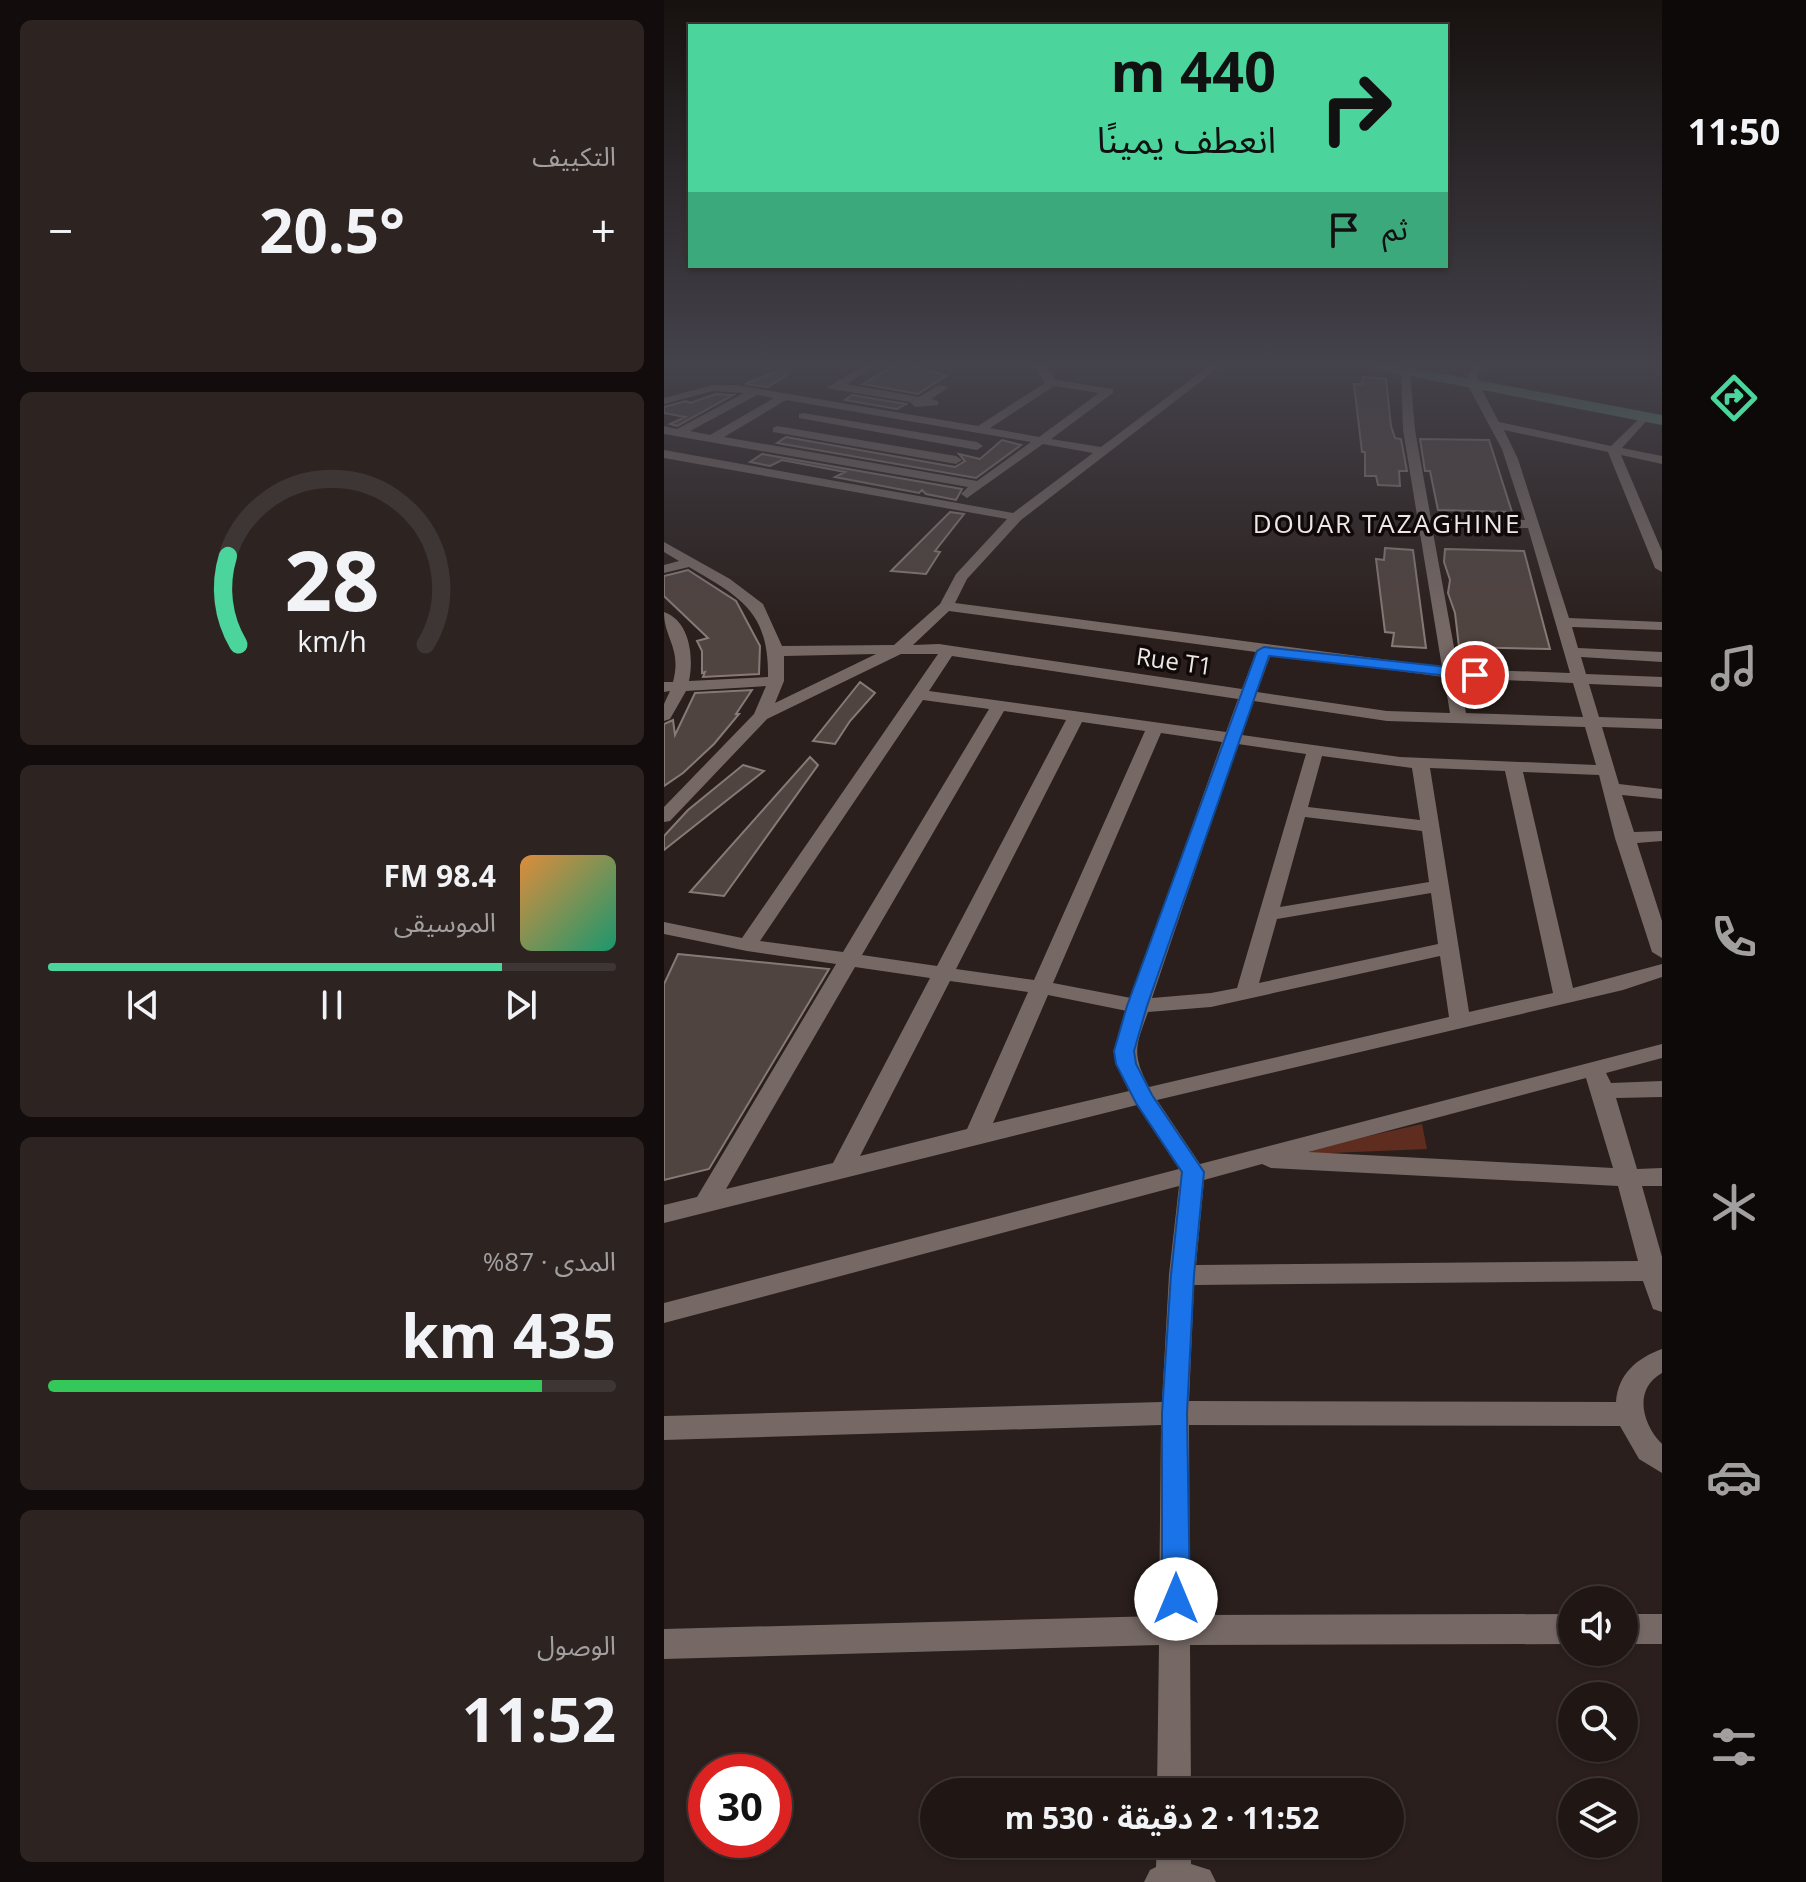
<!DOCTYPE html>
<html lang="ar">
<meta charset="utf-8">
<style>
body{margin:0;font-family:"Open Sans","Noto Sans Arabic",sans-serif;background:#2d2422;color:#f1f3f6;direction:rtl;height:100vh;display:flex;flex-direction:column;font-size:30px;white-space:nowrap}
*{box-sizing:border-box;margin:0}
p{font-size:26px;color:#a29fa0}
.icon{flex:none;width:44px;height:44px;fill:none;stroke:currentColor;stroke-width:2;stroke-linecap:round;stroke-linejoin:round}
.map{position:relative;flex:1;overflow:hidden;direction:ltr}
.side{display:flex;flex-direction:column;gap:20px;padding:20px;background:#120d0c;width:664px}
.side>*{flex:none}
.guide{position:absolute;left:24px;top:24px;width:760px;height:244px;border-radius:0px;box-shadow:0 2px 6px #0004,0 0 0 2px #3d3634;direction:rtl;background:#4bd49b;color:#111;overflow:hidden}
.fabs{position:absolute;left:894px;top:1586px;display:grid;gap:16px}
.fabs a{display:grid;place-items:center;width:80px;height:80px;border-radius:50%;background:#201715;box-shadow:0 2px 6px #0004,0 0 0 2px #3d3634;font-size:40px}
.speed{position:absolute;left:24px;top:1754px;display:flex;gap:16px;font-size:40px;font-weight:700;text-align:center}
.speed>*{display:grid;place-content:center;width:104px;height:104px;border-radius:50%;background:#201715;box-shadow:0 2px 6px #0004,0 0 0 2px #3d3634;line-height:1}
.speed .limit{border:12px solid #d22;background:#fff;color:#111}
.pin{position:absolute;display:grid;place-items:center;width:68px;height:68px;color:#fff;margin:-34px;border:4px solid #fff;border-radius:50%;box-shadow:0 2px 8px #0007}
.me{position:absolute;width:88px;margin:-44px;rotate:0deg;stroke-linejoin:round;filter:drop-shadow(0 0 6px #0008)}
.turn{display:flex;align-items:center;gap:28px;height:168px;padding:0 40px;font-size:36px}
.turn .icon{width:104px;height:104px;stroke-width:2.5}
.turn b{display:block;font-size:56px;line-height:68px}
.then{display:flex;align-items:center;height:76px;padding:0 40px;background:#0003;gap:16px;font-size:30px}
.big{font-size:60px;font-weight:700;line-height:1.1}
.side .widget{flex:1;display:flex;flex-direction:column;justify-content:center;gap:12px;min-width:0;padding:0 28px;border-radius:12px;background:#2d2422}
.side .dial{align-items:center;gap:0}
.dial svg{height:208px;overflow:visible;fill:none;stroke:#3d3634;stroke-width:7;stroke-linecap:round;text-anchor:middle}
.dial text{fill:#f1f3f6;stroke:none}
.song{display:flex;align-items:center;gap:24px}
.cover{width:96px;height:96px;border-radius:12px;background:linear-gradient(135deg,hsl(30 70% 55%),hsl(160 70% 35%))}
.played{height:8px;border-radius:4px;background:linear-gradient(90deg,#4bd49b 80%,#3d3634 80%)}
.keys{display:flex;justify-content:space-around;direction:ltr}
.heat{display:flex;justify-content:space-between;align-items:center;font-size:44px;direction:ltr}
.charge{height:12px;border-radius:6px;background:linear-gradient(90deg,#34c759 87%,#3d3634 0)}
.trip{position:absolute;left:256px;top:1778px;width:484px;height:80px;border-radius:40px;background:#201715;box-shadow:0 2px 6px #0004,0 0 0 2px #3d3634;font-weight:700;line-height:80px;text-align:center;direction:rtl}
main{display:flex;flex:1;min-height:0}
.tabs{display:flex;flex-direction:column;width:144px;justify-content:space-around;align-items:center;background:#0d0908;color:#a29fa0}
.tabs .icon{width:56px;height:56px}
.tabs .current{color:#4bd49b}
.tabs b{font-size:36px;color:#f1f3f6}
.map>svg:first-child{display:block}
.green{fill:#5e2d20}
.building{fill:#504440;stroke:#877a76;stroke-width:2}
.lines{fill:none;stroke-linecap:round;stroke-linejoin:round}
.minor{fill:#766965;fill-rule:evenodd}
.major{fill:#598b71;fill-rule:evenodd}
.route{fill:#1a73e8;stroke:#114b97;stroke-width:2}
.labels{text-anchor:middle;stroke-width:7;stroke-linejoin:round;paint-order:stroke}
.far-street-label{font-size:24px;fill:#efe7e5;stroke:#0f0a09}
.far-neighbourhood-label{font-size:26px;letter-spacing:2px;fill:#efe7e5;stroke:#0f0a09}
</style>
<main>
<nav class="tabs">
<b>11:50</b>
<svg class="icon current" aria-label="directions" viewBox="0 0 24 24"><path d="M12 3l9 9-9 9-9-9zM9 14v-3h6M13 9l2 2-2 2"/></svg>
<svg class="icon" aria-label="music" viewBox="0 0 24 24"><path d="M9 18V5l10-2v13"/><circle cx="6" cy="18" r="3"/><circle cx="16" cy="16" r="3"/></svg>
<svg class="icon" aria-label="phone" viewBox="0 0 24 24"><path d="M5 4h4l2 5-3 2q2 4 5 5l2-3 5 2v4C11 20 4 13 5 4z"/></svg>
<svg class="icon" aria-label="climate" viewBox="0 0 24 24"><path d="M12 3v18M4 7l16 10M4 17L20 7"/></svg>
<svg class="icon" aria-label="car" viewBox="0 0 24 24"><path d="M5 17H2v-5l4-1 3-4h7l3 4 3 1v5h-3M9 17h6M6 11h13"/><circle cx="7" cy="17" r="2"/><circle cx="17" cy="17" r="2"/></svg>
<svg class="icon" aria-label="filters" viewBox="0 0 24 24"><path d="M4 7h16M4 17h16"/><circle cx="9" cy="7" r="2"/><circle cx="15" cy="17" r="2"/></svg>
</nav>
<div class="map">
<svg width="998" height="1882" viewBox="0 0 998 1882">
<rect width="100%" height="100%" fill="#2a1f1c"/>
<path class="green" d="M758,1124L763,1149L620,1155Z"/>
<path class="building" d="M231,365H250L282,376L254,394L199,384Z
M120,369L123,375L104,387L81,384Z
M699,377L722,379L727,426L731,438L737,439L743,471H735L736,486L714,485L712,476H701V452H698L690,384H698Z
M52,394L69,395L13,426L6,424L21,417L0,413V407L22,401L26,403Z
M188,395L242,404L233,409L181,400Z
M122,437L291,467L301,461L295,454L316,459L338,440L357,445L312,478L113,443Z
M756,439L825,440L848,512L774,510L766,471H761Z
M98,454L298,489L292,500L262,494L258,490L255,493L171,477L181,472L118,460L106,466L86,462Z
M286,512L300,514L271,551L276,552L262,574L227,571Z
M721,548L749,550L762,648L728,646L730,633L721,632L712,559L720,560Z
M781,549L860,551L886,649L795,647L791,613L784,593L786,580L780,562Z
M24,570L72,601L96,646L95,674L39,677L41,672L38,673V651L33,641L44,638L0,596V576Z
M196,682L211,693L186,721L171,744L149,741Z
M88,690L72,714H75L50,744L19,773L0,786V724L9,720L11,735L31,693Z
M146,757L154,765L60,896L26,892Z
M79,765L100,771L0,850V836L24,810Z
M14,954L165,969L45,1169L0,1180V984Z"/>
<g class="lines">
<path class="minor" d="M201,365H214L182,384L255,397L275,385L285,387L267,399L274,401V405L251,407L246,402L162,388Z
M370,365H381L392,380L449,389V393L387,439L437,447L546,365H558L357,520L303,579L291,603L778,667L739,430L737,369L746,371L751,430L767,519L861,520L838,449L803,384V377L810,365H820L813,377L815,384L835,422L947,446L980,414L986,417L958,448L998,456V464L957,455L998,551V572L991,568L944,452L840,430L854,459L905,618L998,622V630L908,627L914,648L998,652V662L917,657L922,674L998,677V687L925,684L935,717L998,719V729L938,727L955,784L998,789V799L958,795L970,832L998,831V841L973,843L998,921V958L988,952L951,838L935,775L859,772L909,988L998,964V977L959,990L493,1100L536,1164L998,1044V1058L942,1073L947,1083L998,1081V1097L952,1098L973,1169L998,1168V1186H978L998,1257V1312L989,1309L979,1281L530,1285L525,1401L952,1402C954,1374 973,1358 998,1349V1373C969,1389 978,1424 998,1444V1473L975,1459L956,1426L525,1425L526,1615L908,1614V1644L526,1645L527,1792H493L495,1645L0,1659V1629L495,1616L497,1425L0,1440V1416L498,1402L505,1275L515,1186L0,1323V1303L515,1169L473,1105L0,1223V1205L33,1197L172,964L83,951L0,934V922L78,938L274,654H237L103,719L6,821L0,822V807L90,714L102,686L22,691L6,719L0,721V704L6,691L0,692V682H9C18,648 0,639 0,612C26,621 30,657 25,681L104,677C105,611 76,597 25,567L0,573V565L15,561L0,552V542L66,579L99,604L118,646L230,645L276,604L292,574L343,519L0,458V450L349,513L429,453L379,444L303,498L297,494L304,487L0,434V426L13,429L80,393L49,391L0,404V398L49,385H72L314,426L381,383ZM390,386L435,393L375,437L326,428ZM93,395L110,398L46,435L26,431ZM122,400L367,442L313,481L60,437ZM768,527L864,528L906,673L794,669ZM285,611L592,652L578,689L275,644L249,645ZM212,654L111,703L120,681V656ZM607,654L780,677L786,713L723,711L593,692ZM288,656L574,699L562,732L265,691ZM796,678L909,683L919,717L802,713ZM259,700L325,709L179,952L96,941ZM590,701L723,721L921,727L932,765L736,757L578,735ZM340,711L402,720L273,966L198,955ZM418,722L481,731L370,980L292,969ZM497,733L558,742L467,998L389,983ZM574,744L642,754L573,988L547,993L488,998ZM658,756L748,768L756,820L644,807ZM766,768L841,771L889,993L805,1012ZM641,817L758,831L765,882L616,907ZM767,893L774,944L595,983L613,919ZM776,956L785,1017L485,1087C467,1053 472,1046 484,1012L547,1007ZM191,967L266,978L169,1163L62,1189ZM286,981L364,992L303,1129L196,1156ZM384,995L463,1011C449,1051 445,1052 465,1091L329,1123ZM922,1078L949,1168L644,1152ZM598,1164L607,1168L954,1186L974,1261L532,1265L540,1180Z
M139,413L313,442L319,446L313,450L135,418V414Z
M113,426L292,456L298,460L292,464L109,432V428Z
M960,1614H998V1644H960Z
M493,1844H527V1864L546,1870L552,1882H480L486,1870L492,1867Z"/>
<path class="major" d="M703,365H733L998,415V425L710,369Z"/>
</g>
<linearGradient id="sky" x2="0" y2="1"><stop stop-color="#17110f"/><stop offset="0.58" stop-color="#44424b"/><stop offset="1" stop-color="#44424b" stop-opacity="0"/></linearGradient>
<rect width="998" height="629" fill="url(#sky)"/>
<path class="route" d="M600,647L811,670L818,675L811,679L605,656L483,1006L470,1051L472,1064L488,1095L540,1172L530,1275L523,1413L526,1599L522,1608L512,1612L502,1608L498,1599V1413L507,1275L518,1172L472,1103L452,1064L450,1051L463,1006L593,651Z"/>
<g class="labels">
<g class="far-street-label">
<text transform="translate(510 662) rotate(8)" y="8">Rue T1</text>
</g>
<g class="far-neighbourhood-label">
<text x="723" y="533">DOUAR TAZAGHINE</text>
</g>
</g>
</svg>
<div class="fabs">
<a><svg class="icon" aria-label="sound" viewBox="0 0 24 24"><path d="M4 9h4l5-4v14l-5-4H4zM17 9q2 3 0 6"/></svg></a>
<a><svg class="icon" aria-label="search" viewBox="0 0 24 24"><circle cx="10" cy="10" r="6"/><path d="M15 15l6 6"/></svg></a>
<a><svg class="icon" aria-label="layers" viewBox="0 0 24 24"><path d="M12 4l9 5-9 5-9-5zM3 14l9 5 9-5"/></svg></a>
</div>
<div class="speed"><div class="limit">30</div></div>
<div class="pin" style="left:811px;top:675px;background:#d93025"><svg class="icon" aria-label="arrive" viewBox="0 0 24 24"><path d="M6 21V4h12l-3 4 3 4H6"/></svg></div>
<svg class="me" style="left:512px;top:1599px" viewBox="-20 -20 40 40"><circle r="19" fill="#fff"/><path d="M0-13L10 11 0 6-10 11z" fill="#1a73e8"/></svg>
<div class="trip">11:52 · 2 دقيقة · 530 m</div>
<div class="guide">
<div class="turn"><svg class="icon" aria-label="right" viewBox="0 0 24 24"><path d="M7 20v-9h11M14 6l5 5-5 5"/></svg><div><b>440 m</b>انعطف يمينًا</div></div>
<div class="then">ثم<svg class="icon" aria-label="arrive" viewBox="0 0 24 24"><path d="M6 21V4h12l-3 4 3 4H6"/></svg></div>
</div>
</div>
<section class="side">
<div class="widget"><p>التكييف</p>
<div class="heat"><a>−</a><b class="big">20.5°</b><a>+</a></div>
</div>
<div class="widget dial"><svg viewBox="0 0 100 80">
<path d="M14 69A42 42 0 1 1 86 69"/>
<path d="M14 69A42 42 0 0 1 10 35" stroke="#4bd49b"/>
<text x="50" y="56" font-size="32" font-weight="700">28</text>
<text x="50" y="72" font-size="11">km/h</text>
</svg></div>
<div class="widget">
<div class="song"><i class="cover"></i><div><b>98.4 FM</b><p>الموسيقى</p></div></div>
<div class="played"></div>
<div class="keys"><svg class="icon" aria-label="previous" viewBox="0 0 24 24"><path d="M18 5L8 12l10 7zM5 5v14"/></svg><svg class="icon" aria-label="pause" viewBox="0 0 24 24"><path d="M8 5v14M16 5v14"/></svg><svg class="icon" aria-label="next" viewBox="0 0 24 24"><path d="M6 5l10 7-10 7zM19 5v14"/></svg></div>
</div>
<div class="widget"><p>المدى · 87%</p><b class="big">435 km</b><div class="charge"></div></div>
<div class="widget"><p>الوصول</p><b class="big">11:52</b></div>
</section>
</main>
